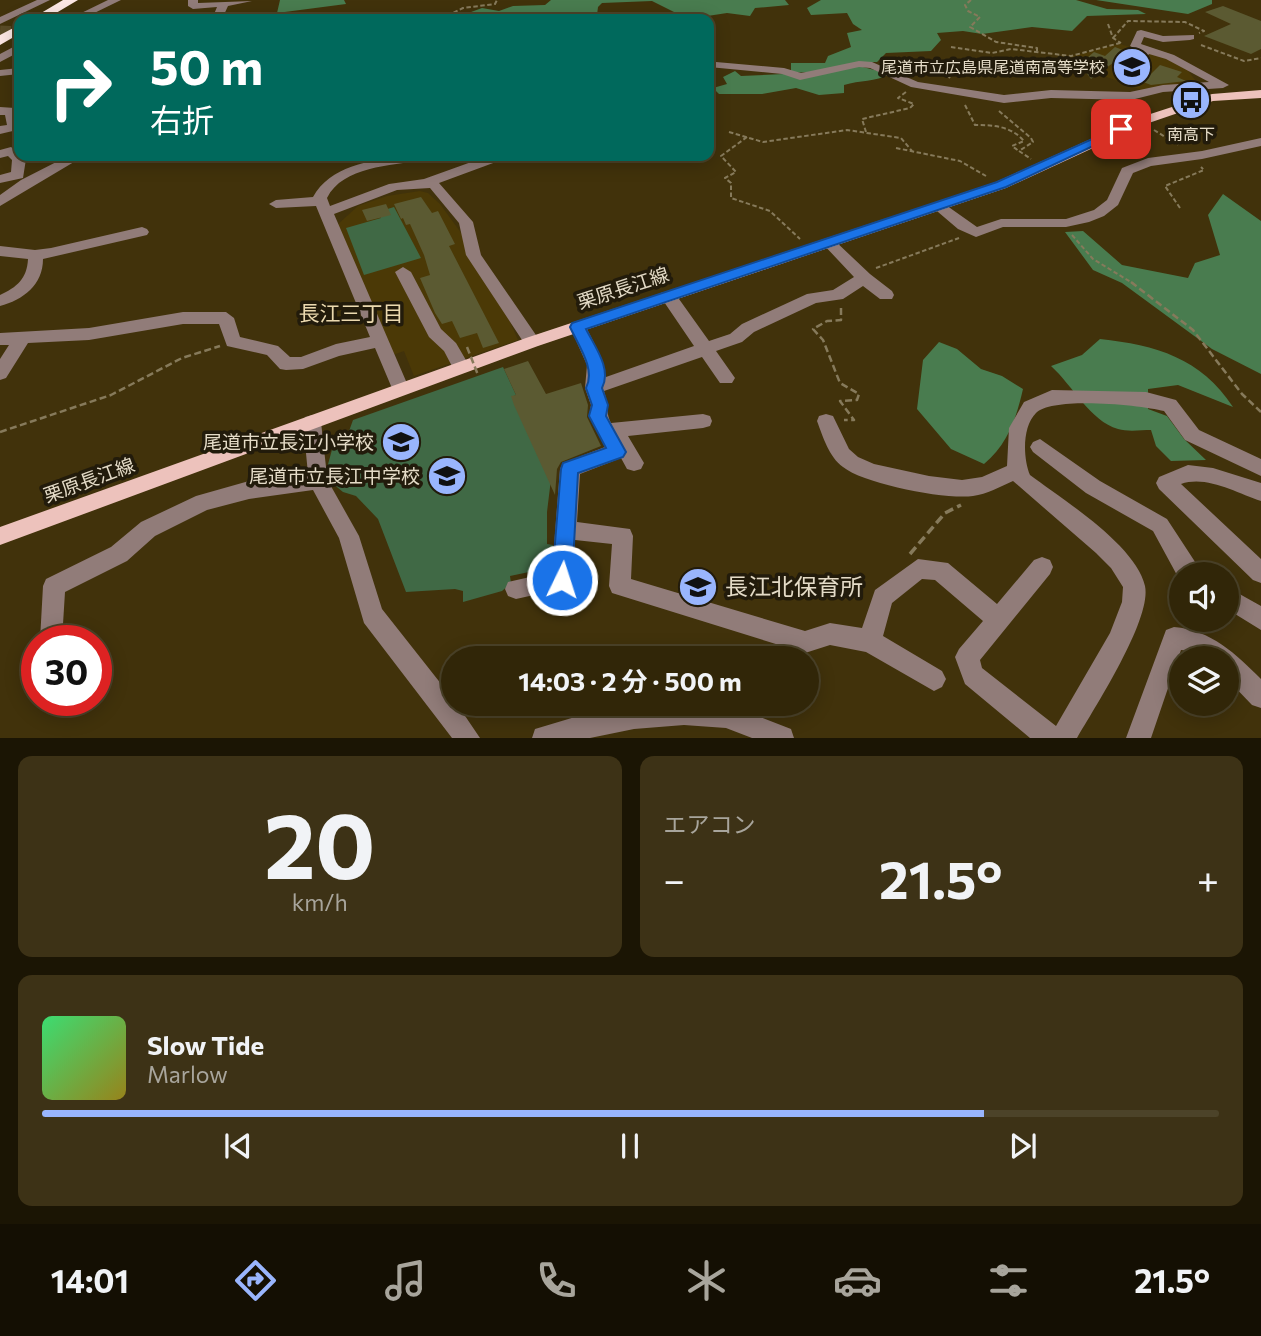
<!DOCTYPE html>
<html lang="ja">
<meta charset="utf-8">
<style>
body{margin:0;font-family:Commissioner,"Noto Sans JP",sans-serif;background:#3d3216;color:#f1f3f6;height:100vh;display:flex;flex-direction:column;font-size:26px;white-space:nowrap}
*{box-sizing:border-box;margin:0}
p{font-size:23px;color:#a8a59c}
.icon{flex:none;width:38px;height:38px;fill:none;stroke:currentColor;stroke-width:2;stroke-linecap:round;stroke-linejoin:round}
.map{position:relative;height:738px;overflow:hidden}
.panel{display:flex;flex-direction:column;gap:18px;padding:18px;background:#1b1504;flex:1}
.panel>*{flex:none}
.hud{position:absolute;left:14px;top:14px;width:700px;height:147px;border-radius:14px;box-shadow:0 4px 18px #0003,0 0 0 2px #4c4329;background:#00695c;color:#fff;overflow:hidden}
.fabs{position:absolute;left:1169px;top:562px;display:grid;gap:14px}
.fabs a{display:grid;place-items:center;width:70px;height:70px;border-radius:50%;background:#312608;box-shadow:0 4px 18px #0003,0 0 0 2px #4c4329;font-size:35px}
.speed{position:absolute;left:21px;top:625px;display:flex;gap:14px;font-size:35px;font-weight:700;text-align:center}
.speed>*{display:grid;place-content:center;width:91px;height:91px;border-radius:50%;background:#312608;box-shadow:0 4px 18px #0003,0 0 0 2px #4c4329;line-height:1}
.speed .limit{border:10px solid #d22;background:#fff;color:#111}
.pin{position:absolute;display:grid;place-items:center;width:60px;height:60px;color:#fff;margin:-30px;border-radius:14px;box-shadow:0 4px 10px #0006}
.me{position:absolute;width:77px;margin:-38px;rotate:4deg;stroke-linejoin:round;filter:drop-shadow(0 0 5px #0008)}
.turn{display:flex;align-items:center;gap:24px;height:147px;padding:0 21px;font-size:32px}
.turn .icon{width:91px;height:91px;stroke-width:2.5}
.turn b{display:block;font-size:49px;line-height:60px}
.big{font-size:52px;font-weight:700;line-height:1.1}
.panel .tile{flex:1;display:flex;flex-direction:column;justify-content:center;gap:10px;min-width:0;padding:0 24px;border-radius:14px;background:#3d3216}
.panel .dial{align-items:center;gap:0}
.dial b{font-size:91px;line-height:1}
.song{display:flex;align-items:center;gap:21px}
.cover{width:84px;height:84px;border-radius:10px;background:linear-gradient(135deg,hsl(140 70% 55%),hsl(50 70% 35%))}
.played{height:7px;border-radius:4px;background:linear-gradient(90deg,#99b5fd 80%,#4c4329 80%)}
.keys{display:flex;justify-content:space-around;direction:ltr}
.heat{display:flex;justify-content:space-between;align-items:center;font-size:38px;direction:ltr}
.panel .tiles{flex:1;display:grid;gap:18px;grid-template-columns:1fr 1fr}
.tile:last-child{grid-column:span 2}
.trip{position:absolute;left:441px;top:646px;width:378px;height:70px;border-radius:35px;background:#312608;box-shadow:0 4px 18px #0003,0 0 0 2px #4c4329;font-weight:700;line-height:70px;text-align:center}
.tab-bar{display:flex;height:112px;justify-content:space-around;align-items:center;background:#140f03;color:#a8a59c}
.tab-bar .icon{width:49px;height:49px}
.tab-bar .current{color:#99b5fd}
.tab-bar b{font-size:32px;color:#f1f3f6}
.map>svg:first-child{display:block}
.built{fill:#4b3906}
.green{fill:#406945}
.forest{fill:#497c4f}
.building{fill:#5b5a32}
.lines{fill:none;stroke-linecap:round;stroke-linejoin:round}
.minor-tunnel{stroke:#594b27;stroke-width:11;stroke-dasharray:11 5;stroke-linecap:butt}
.path-far2{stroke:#867a5b;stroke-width:2;stroke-dasharray:4.5 2.5;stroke-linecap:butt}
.path-far1{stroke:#867a5b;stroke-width:2.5;stroke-dasharray:7 3.5;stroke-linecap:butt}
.path{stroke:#867a5b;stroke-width:3.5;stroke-dasharray:9 4.5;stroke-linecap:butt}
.minor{fill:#917c79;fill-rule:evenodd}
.major{fill:#edc2bc;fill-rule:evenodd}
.highway{fill:#fce7e4;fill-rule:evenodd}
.path-bridge{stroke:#867a5b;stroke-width:2.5;stroke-dasharray:7 3.5;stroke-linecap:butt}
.route{fill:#1a73e8;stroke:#114b97;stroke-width:2}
.labels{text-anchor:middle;stroke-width:7;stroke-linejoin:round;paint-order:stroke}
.far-poi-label{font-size:16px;fill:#e4dbc7;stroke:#221b0b;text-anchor:end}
.street-label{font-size:19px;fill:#e4dbc7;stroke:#221b0b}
.poi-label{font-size:19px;fill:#e4dbc7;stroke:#221b0b;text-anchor:end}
.neighbourhood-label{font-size:21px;fill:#ebd9af;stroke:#221b0b}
.near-poi-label{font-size:23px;fill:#e4dbc7;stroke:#221b0b;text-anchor:start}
</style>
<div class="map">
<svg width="1261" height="738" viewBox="0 0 1261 738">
<rect width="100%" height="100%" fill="#41320b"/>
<path class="built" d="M1120,44L1173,60L1186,68L1199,85L1142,90L1077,66L1069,57Z
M420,191L428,193L440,204L467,241L478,272L507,315L518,340L414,376L404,351L390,356L336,226L358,206L387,196Z"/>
<path class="green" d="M394,207L421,258L364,275L346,228L381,218L378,212Z
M503,367L516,395L512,397L552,471L547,512V544L553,545L551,573L530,579L529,572L510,576L511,583L502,591L463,602V591L455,589L406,592L378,519L356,496L343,492L332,483L327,468L336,435L348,434L353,420Z"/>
<path class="forest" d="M280,0H344L346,4L277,13Z
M551,0H785L789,5L755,8L750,16L727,13L688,19L652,1L602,3L598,7L597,15L601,19H452L482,8L499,11L513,6L545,5Z
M821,0H1076L1107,9L1138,10L1146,14L1087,16L1072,31L1032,27L982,34L963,31L937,33L941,40L931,51L886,53L877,62C847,61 821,75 791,72V63H825L828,56L851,47L847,33L862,30L853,24L847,13L811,15L807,8Z
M1096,0H1212V4L1188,14Z
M859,66L890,74C875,82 860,80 844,85V93L819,95L796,88L762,94H719L713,88L727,84L723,77L735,71L741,76L784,74L798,78Z
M1223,194L1261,221V374L1212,349L1122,283L1093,270L1065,232L1083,231L1122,265L1188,278L1195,263L1220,255L1208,215Z
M1100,339C1156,345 1201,358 1233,407L1178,385L1148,389V409L1167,416L1184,439L1206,460L1171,461L1156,446L1151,430C1141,430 1128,432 1118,429C1090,421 1073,386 1051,366L1082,355Z
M939,342L957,349L981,369L1002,376L1023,389C1016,419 1008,444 984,464L951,449L917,409L923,360Z"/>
<path class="building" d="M1223,6L1261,21V49L1251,54L1204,36L1231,24L1205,12Z
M1115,47L1128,52L1091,79L1085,71L1090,68L1082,62L1094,52L1105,56Z
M1160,65L1182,72L1177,77L1186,81L1151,85L1143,82Z
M421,197L432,213L438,211L455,244L449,246L499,343L483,348L477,333L460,338L452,321L442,324L435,313L420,278L430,275L424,255L410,224L406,225L403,218L401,219L394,204Z
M386,204L391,215L367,221L362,210Z
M528,361L546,394L581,383L588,405L587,417L601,446L561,462L557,469L555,495L514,405L511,396L516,395L504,369Z"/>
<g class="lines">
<path class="minor-tunnel" d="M0,31L19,32"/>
<path class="path-far2" d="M971,0L965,5L968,11L980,17L970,27L996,42L1037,48V53
M441,19L463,8L495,4L497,0
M1108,24L1113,38L1121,43
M1113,38L1128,21L1185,22L1204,31L1199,33
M1201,45L1244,61L1261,58
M951,47L992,53L1011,49L1071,56L1120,43
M934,61L950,78
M965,105L975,125C993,125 1011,126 1024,141L1012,146L1019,151
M999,111L1031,138L1033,142L1019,151L1031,159
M1154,130L1178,145
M729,132L763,142L847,130L901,138L912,151
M866,132L862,119L910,108L914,104L898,98L906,92
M747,137L721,156L736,172L725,178L731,183V198L770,211L800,239
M896,148L960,161L986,176
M1180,208L1165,186L1204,170L1201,167
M1072,235L1093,259L1134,284
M876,268L959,238"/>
<path class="path-far1" d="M1131,282L1193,330L1242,394L1261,412
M841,308V320L827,321L813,329L823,340L840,383L859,394L857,400L840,401L854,420H844
M0,432L111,395L182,358L220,346"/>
<path class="path" d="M910,554L945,513L961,505"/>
<path class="minor" d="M37,0H50L0,24V17Z
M108,0H121L82,19H69Z
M188,0H198V3L252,1L228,6L222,19H212L217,7L193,9L188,6Z
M1141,30L1163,36L1194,35V39L1190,40L1163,42L1144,37L1141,44L1174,55L1229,85L1223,88L1163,92L1131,100L1051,98L1004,103L911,87L870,68L859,67L800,80L782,74L709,67V58L716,62L784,68L801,73L859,61L872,62L918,82L1004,95L1051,90L1130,92L1163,85L1209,82L1166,59L1149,54L1136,70H1128L1126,68L1140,51L1130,46L1137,31Z
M19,44V52L0,62V54Z
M19,68V74L0,76V70Z
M0,107L15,108L17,130L0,134V126L7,125L5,115H0Z
M1261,138V146L1202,159L1151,166L1133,173L1118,205L1104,216L1089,222L1066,227H1003L976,237L958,229L931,206L938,202L943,203L977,227L1001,219H1066L1094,210L1107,200L1122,168L1148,158L1202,151Z
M11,147L26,159L23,178L0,183V175L11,172L12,160L8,156L0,158V150Z
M68,156H84L0,206V195L21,180Z
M401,156H429L422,160C391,166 343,166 327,198L330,206L389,184L424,179L488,156H505L504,159L439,183L473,222L481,255L538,338L540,342L538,346H526L466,255L459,223L430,188L397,190L334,214L409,388L406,393H394L375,348L339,356L303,369L286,370L280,369L267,355L227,346L219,324H183L89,340L28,343L6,378L0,380V359L9,345H0V333L89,328L183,312H226L234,318L240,337L278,346L290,357H301L336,344L370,337L316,206L276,208L269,204L276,200L313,197C330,166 369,161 401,156Z
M142,227L147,229L149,232L147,235L43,259C43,285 23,300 0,306V295C17,287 27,279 28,259L0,256V246L35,250L51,248Z
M829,238L834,240L870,274L892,291L894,295L892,299H880L863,286L843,299L816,303L754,332L742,342L716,351L735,378L732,383H720L702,357L604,391C608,403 606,414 611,423L703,414L710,416L712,421L710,426L703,428L628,436L644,463L641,469L634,471L627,469L621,458L580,474L577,522L630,529L633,536L631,579L805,631L830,623L862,628L875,590L918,559L948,563L997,604L1034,560L1042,557L1050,560L1053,567L1050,574L980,660L982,668L1056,726L1110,633L1122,602L1123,587L1111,568L1096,553L1013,481C1000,487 987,494 973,496C946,500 864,484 843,467C829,457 823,437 817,421L819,416L826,414L833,416L849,449L858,457L874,464L929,476L962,480L982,477L1007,466L1009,428L1024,402L1052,390L1146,392L1176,400L1199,430L1261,459V476L1185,440L1164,411C1141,405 1052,396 1036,413C1022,427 1023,458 1030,475C1062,499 1136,545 1145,586C1152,619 1095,707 1077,738H1030L965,684L955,657L959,649L983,621L935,580L922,579L892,603L883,636L942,671L946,679L942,687L934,691L866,652L830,645L805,653L612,593L609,586L612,544L575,540L573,580L570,587L516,599L508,596L505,589L508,582L552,572L560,469L563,463L605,447L589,416L591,405L585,388L587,365L570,327L572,323H584L601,357L606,377L694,346L660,296L662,292H674L709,341L730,334L742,324L807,294L833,290L854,277L822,243Z
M403,267L411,272L441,329L456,343L470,367L467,372H455L444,351L429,337L395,272Z
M312,415L319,417L321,422L326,467L332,488L359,536L382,609L453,699V704H457L480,738H452L364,623L339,538L313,490L249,499L207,510L155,536L127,561L65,592L62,640H40L43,586L46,579L111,547L141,522L196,496L249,481L308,474L303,422L305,417Z
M1040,439L1100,481L1167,519L1203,574H1181V579L1178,577L1153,531L1086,493L1033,452L1030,447L1033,442Z
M1188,465L1213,468L1261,483V501C1236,493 1207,475 1181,484L1261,559V583L1253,580L1159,489L1156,483L1159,477Z
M1227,587L1261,606V630L1227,609Z
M1174,627C1211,630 1236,654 1261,679V708L1252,705L1227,679V658H1200L1189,651L1181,650L1151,738H1126L1166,630Z
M643,704H726L791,729L794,738H752L726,728L684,725L634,729L590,738H532L535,729L585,714Z"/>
<path class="major" d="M1261,90V98L1213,101L1143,125L1006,188L538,346L0,545V527L526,338L996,182L1135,119L1212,94Z"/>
<path class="highway" d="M63,0H78L46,19H31Z
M19,25V34L0,45V35Z"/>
<path class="path-bridge" d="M467,347L478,375"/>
</g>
<path class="route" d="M1121,126L1125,127V131L1006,187L586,329C595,347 612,369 602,388L608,405L606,416L626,452L623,457L578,473L572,580L569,586L562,589L555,586L552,580L561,469L563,463L606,448L589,416L592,405L586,388C596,369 578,345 570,327L572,323L997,182Z"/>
<defs>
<g id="school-disc" transform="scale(2.0125)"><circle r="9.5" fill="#99b5fd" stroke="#221b0b"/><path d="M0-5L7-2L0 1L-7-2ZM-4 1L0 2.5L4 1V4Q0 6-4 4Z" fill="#111"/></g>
<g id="bus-disc" transform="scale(2.0125)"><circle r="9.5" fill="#99b5fd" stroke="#221b0b"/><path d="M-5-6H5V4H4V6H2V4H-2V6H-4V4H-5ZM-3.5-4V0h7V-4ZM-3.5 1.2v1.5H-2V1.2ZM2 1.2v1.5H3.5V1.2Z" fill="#111"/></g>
</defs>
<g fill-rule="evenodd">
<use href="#school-disc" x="1132" y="67"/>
<use href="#bus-disc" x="1191" y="100"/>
<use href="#school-disc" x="401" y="442"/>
<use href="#school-disc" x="447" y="476"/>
<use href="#school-disc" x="698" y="587"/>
</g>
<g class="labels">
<g class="far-poi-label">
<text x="1105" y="73">尾道市立広島県尾道南高等学校</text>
<text x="1191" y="140" text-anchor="middle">南高下</text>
</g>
<g class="street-label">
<text transform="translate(623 288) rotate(-18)" y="7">栗原長江線</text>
<text transform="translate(89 480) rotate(-20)" y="7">栗原長江線</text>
</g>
<g class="poi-label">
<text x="374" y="449">尾道市立長江小学校</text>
<text x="420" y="483">尾道市立長江中学校</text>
</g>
<g class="neighbourhood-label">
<text x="351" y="321">長江三丁目</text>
</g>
<g class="near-poi-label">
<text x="725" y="595">長江北保育所</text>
</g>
</g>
</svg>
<div class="fabs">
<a><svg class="icon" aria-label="sound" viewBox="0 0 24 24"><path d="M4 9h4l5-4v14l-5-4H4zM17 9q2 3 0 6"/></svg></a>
<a><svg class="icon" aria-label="layers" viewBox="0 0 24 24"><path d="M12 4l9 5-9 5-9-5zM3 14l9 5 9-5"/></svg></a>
</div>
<div class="speed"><div class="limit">30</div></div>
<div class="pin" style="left:1121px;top:129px;background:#d93025"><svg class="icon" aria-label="arrive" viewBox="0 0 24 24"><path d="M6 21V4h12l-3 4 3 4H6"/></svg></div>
<svg class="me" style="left:562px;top:580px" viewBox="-20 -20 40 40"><circle r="17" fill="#1a73e8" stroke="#fff" stroke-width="3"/><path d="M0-11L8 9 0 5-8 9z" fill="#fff"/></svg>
<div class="trip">14:03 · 2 分 · 500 m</div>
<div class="hud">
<div class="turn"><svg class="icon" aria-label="right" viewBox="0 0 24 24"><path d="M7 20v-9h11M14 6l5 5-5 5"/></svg><div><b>50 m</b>右折</div></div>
</div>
</div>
<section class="panel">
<div class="tiles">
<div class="tile dial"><b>20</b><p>km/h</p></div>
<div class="tile"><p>エアコン</p>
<div class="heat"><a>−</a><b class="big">21.5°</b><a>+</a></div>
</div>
<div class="tile">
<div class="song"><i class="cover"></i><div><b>Slow Tide</b><p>Marlow</p></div></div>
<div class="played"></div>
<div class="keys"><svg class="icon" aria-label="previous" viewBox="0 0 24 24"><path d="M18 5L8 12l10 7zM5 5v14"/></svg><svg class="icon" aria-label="pause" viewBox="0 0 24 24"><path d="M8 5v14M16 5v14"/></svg><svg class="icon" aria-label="next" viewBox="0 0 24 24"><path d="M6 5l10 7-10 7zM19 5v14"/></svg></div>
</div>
</div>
</section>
<nav class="tab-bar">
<b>14:01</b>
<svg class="icon current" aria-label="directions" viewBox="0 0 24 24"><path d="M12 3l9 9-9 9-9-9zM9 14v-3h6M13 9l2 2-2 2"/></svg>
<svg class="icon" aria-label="music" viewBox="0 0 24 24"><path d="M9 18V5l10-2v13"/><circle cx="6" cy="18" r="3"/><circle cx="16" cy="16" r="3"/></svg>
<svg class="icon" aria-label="phone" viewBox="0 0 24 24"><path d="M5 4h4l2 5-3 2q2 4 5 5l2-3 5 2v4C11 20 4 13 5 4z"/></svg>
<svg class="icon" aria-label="climate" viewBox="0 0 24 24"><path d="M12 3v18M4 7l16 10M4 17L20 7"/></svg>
<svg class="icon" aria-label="car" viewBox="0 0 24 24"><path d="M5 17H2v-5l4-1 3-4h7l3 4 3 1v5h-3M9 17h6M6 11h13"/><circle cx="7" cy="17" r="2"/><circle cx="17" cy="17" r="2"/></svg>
<svg class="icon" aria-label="filters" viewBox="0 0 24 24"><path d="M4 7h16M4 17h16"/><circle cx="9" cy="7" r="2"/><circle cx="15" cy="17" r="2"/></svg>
<b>21.5°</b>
</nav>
